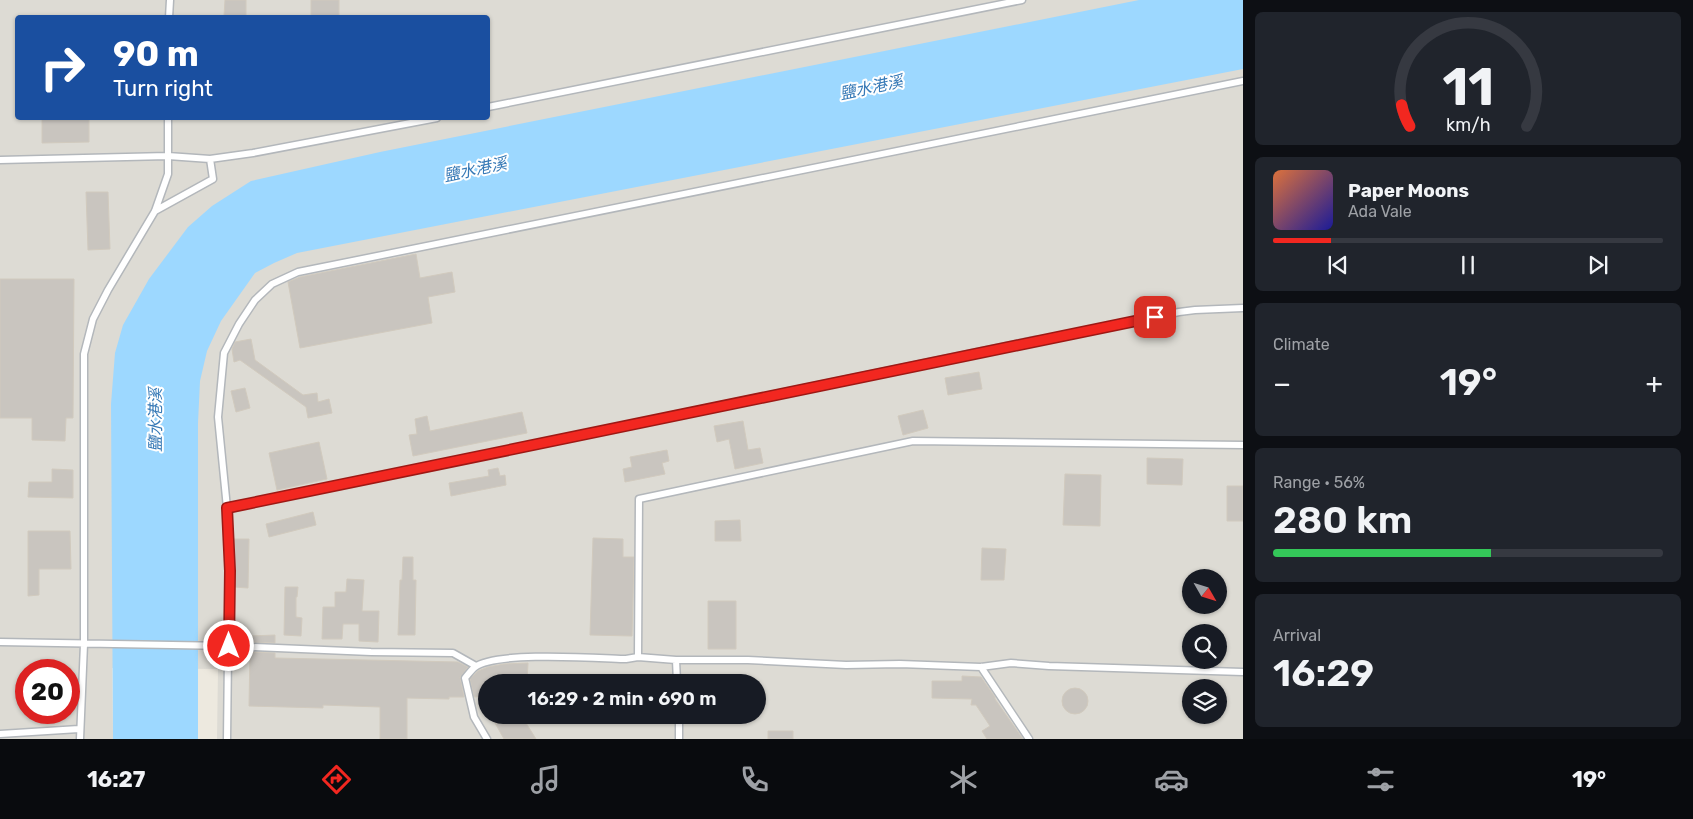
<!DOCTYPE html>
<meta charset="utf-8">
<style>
body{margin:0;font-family:Rubik,"Noto Sans TC",sans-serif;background:#20242c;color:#f1f3f6;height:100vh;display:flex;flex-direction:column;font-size:19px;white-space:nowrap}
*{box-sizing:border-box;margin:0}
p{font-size:16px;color:#9ea1a6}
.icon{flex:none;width:28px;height:28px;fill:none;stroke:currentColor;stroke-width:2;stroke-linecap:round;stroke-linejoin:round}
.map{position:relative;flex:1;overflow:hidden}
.sheet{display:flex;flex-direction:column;gap:12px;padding:12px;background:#0d0f14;width:450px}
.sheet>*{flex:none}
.hud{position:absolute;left:15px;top:15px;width:475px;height:105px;border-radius:5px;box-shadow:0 1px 4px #0004;background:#1a4fa0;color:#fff;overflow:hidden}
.needle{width:32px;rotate:129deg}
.fabs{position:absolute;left:1182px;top:569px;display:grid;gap:10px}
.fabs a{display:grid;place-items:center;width:45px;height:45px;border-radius:50%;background:#171b24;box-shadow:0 1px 4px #0004;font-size:25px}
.speed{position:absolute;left:15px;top:659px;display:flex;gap:10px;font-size:25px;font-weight:700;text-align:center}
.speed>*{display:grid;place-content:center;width:65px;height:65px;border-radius:50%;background:#171b24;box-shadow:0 1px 4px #0004;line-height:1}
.speed .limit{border:8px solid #d22;background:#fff;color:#111}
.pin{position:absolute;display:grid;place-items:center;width:42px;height:42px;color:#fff;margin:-21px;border-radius:10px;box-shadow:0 2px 8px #0006}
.me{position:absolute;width:55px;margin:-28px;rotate:0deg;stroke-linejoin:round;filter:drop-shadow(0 0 4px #0008)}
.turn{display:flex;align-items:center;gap:18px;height:105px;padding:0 15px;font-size:22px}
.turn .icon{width:65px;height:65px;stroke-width:2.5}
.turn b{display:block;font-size:35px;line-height:42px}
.big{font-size:38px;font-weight:600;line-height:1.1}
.sheet .tile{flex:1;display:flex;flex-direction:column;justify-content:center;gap:8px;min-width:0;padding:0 18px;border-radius:8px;background:#20242c}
.sheet .dial{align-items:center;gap:0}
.dial svg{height:130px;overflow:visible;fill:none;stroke:#363941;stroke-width:7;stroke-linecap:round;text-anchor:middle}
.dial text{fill:#f1f3f6;stroke:none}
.song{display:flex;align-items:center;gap:15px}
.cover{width:60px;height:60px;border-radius:8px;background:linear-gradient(135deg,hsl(20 70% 55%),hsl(240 70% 35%))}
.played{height:5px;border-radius:2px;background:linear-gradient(90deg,#f22720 15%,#363941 15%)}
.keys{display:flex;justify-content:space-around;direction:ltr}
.heat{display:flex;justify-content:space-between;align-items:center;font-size:28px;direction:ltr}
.charge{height:8px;border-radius:4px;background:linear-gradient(90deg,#34c759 56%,#363941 0)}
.trip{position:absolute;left:478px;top:674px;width:288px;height:50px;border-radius:25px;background:#171b24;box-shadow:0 1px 4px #0004;font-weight:600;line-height:50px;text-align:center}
.tabs{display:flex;height:80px;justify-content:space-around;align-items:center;background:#090b0e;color:#9ea1a6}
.tabs .icon{width:35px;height:35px}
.tabs .active{color:#f22720}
.tabs b{font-size:22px;color:#f1f3f6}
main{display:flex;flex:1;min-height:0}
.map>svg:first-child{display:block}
.industrial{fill:#dddbd4;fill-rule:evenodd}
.water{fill:#9dd8ff}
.building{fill:#c9c5bf;stroke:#d1cabe}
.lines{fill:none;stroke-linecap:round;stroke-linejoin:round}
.lane-casing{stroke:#b3b7bb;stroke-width:9}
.lane{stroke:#fff;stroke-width:6}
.route-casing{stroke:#9d1915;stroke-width:12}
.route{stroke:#f22720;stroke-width:9}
.labels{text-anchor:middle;stroke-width:4;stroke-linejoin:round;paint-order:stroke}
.water-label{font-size:16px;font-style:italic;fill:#3679b6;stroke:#fff}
</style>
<main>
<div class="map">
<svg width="1243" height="739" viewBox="0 0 1243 739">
<rect width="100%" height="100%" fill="#ede9df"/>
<path class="industrial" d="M0,0H1243V739H217L218,669L112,668L113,739H0ZM18,18H488V118H18ZM1191,578H1219V605H1191ZM1191,632H1219V660H1191ZM26,670H69V712H26ZM486,682H756V715H486ZM1191,688H1219V715H1191Z"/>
<path class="water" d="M1139,0H1243V69L297,253L274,263L255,273L221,321L207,351L200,381L198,423V739H113L111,404L115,353L123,325L149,279L188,227L212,206L251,181L380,152Z"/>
<path class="building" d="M225,0H246V16H224Z
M311,0H339V18H311Z
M42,118H89V142L42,143Z
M86,192H108L110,249L88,250Z
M416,254L420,278L452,272L455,292L428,297L432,323L300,348L288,282L300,277Z
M0,279H74L73,418H66L65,441L32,440V418H0Z
M251,339L255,360L303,395L317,393L318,402L329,399L332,413L308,418L306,407L240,360L234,362L232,349L235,342Z
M979,372L982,389L948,395L945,378Z
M245,388L250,408L236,412L231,391Z
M923,410L928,428L903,435L898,416Z
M522,412L527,433L413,456L409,435L417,434L415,419L427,416L430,431Z
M743,421L748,450L760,448L763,463L735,469L729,439L717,442L714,426Z
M319,442L327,479L277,490L269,453Z
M667,450L669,461L662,463L665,474L625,482L623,469L632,467L630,457Z
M1147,458L1183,459L1182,485L1147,484Z
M498,468L500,476L505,475L506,485L451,496L449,483L489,476L488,470Z
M52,469L73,470V498L28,497L29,482H52Z
M1065,474L1101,475L1100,526L1063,525Z
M1227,486H1243V521H1227Z
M313,512L316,525L269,537L266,524Z
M740,520L741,541H715V521Z
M28,531H70L71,569H39V595L28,596Z
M593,538L623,539V557H634L632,636L590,635Z
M234,539H249L248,588L234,587Z
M982,548L1006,549L1004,580H981Z
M403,557H413V580H416L415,635H398L400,580H402Z
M347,579L364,580L362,611H379L378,642L359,641V624H343L342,639H322L323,607H335V592H346Z
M285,587H298L297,597H296V617L302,618L301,636L284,635Z
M708,601H736V649H708Z
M275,635V643L250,642V636Z
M250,652L275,653V658L458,662L468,667L460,677L464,697H449V699L407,698V739H380V707L323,705V708L249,706Z
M528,663L527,682H486V696L474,697L470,679L478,671L488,667L504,664Z
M962,676L981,677L995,697V699L1023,739H987L982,731L990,726L976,705H971L972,699L932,698V681H962Z
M1062 701a13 13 0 1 1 26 0a13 13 0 1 1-26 0Z
M509,715H521L536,739H504L495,723Z
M768,731H793V739H768Z"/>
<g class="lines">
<g class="lane-casing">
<path id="lane" d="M169,18L170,0
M488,107L1022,0
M0,160L168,156L210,159L253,153L437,118
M155,211L213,179L210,159
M227,508L1035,340L1062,337L1179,312L1195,310L1243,308
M0,642L229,646L371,652L453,653L476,666
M638,657L639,499L913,441L1243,445
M676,660L677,682
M981,667L1029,739
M679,715V739
M0,734L79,729
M80,739L84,644V354L93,319L108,290L155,211L168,174V118
M227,739L229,571L227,508L218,417L224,353L239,324L255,300L272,284L298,272L1243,81
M487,739L474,717L465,678C468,675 471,670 475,667C496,651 596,658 626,659L638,657L676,660H748L846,665L900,664L981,667L1011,663L1049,666L1243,672"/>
</g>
<use href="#lane" class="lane"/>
</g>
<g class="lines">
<g class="route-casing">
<path id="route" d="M229,646L230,571L227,508C537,444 846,380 1155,317"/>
</g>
<use href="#route" class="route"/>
</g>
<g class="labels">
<g class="water-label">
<text transform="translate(871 87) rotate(-12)" y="6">鹽水港溪</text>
<text transform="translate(475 169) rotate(-12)" y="6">鹽水港溪</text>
<text transform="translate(155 420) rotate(-90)" y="6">鹽水港溪</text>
</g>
</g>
</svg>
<div class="fabs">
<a><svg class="needle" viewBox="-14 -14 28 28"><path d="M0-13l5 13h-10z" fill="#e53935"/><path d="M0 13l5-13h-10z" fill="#9ea1a6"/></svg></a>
<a><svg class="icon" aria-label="search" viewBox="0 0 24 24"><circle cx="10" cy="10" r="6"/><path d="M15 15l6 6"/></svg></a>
<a><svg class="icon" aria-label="layers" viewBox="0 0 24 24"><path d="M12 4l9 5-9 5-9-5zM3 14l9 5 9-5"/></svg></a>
</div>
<div class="speed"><div class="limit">20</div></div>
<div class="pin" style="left:1155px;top:317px;background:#d93025"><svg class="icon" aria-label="arrive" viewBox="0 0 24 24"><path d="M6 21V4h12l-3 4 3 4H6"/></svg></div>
<svg class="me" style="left:229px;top:646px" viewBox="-20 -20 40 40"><circle r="17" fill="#f22720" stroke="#fff" stroke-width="3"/><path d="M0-11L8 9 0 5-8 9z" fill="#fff"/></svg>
<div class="trip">16:29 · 2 min · 690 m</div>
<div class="hud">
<div class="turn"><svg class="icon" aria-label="right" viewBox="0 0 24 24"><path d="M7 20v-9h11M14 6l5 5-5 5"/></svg><div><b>90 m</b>Turn right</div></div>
</div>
</div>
<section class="sheet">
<div class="tile dial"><svg viewBox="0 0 100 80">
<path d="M14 69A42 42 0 1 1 86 69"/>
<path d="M14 69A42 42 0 0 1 9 56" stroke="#f22720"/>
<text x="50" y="56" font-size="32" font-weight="700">11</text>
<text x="50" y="72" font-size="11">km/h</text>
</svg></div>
<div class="tile">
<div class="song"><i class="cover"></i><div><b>Paper Moons</b><p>Ada Vale</p></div></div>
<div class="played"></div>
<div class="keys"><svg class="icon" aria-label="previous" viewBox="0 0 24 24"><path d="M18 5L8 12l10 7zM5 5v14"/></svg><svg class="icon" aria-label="pause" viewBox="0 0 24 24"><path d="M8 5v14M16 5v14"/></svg><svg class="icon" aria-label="next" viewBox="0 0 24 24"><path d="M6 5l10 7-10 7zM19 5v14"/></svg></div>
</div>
<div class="tile"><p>Climate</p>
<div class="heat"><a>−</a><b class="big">19°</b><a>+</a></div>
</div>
<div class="tile"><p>Range · 56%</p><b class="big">280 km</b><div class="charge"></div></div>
<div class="tile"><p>Arrival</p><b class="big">16:29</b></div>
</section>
</main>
<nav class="tabs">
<b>16:27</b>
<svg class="icon active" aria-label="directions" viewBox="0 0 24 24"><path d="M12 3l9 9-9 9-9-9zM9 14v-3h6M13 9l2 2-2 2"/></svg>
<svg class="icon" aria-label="music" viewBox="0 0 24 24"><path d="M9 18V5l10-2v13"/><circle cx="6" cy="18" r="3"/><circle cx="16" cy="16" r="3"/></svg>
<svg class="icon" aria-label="phone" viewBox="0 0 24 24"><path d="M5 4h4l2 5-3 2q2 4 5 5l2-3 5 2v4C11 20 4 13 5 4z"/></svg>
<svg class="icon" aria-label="climate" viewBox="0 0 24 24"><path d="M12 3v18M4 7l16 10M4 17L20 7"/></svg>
<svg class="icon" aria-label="car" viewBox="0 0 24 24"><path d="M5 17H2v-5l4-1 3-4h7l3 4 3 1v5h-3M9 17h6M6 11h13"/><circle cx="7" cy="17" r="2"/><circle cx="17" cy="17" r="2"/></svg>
<svg class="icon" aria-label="filters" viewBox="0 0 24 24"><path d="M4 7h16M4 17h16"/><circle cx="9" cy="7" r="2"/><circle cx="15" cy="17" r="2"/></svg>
<b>19°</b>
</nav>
